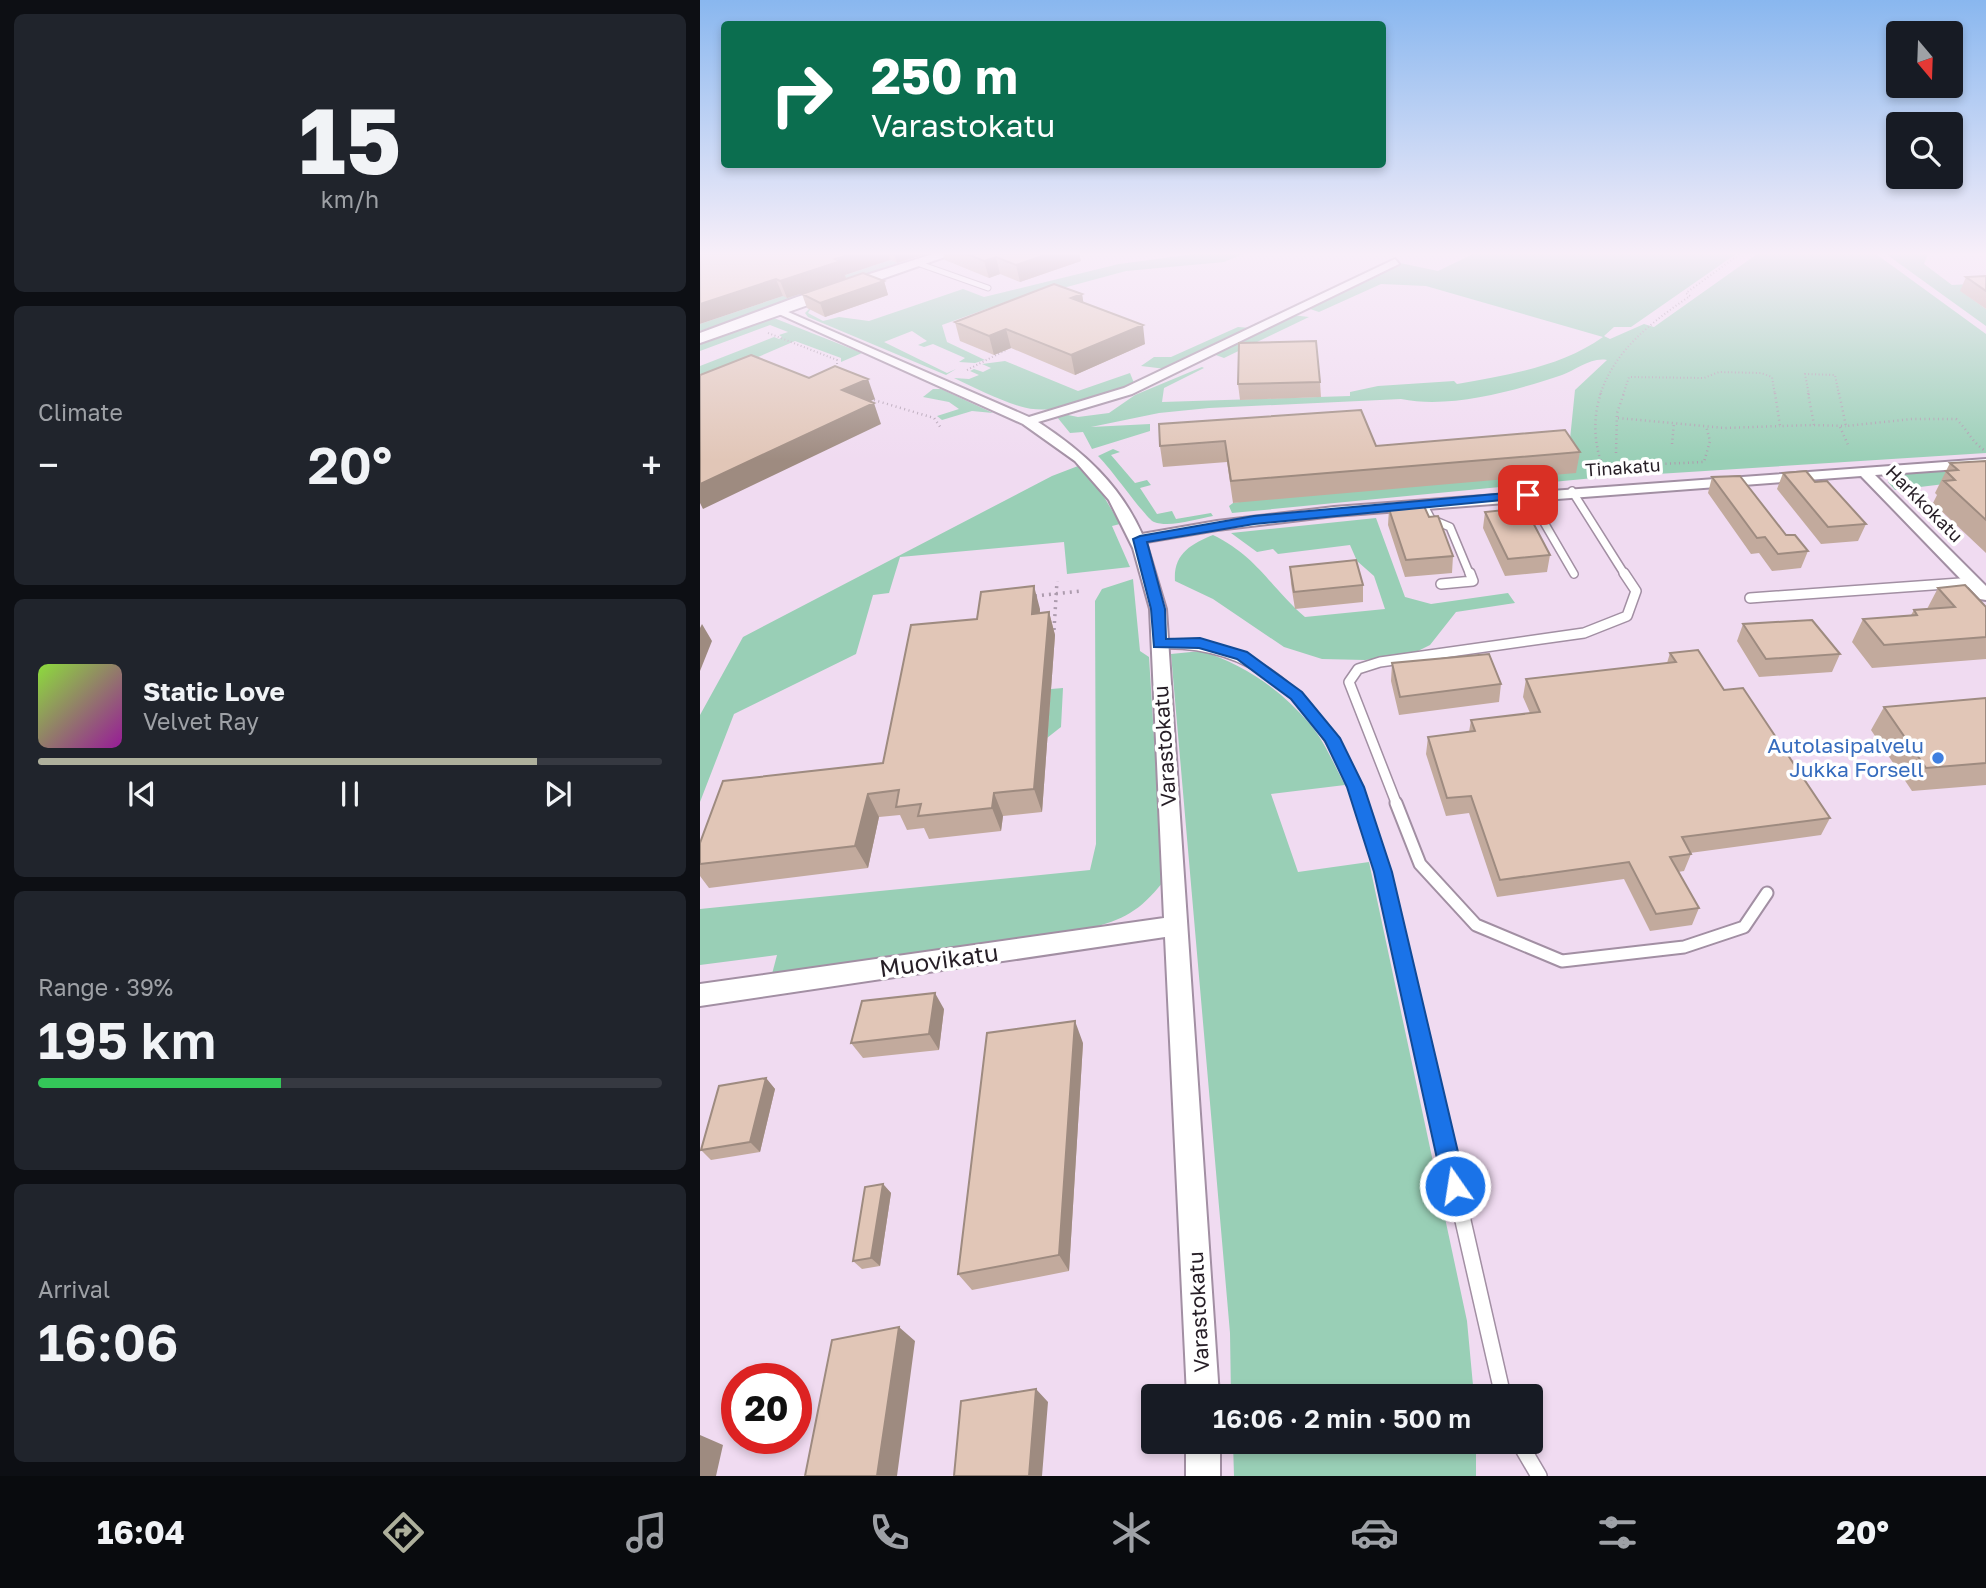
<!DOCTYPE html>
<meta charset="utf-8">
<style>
body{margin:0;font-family:"Golos Text",sans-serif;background:#20242c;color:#f1f3f6;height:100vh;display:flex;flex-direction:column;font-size:26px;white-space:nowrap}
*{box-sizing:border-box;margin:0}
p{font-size:23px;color:#9ea1a6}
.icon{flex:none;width:38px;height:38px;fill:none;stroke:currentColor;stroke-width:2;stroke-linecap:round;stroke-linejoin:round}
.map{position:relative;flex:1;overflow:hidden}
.details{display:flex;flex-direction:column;gap:14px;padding:14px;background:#0d0f14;width:700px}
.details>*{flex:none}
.hud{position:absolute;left:21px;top:21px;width:665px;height:147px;border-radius:7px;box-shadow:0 4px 10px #0003;background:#0b6e4f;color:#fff;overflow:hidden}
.needle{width:46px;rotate:161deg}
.buttons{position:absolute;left:1186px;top:21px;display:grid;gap:14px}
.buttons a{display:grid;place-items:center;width:77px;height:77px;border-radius:7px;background:#171b24;box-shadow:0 4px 10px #0003;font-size:35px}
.speed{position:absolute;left:21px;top:1363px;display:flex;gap:14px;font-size:35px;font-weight:700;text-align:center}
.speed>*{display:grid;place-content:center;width:91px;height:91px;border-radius:50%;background:#171b24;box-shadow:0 4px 10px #0003;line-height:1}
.speed .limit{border:10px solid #d22;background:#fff;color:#111}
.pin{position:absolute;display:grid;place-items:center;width:60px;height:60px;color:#fff;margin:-30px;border-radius:14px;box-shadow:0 4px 10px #0006}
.me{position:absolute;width:77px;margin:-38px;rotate:347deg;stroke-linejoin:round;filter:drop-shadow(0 0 5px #0008)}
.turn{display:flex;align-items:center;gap:24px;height:147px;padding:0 35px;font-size:32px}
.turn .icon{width:91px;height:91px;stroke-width:2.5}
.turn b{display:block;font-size:49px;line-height:60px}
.big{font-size:52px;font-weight:600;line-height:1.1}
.details .card{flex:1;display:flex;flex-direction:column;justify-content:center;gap:10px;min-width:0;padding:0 24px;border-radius:10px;background:#20242c}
.details .dial{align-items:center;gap:0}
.dial b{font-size:91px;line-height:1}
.song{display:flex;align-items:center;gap:21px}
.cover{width:84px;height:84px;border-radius:10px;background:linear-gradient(135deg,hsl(90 70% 55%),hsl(300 70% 35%))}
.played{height:7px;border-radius:4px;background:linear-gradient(90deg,#aeb09c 80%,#363941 80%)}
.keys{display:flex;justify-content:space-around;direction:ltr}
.heat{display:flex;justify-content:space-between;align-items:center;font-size:38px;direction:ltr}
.charge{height:10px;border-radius:5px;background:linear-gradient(90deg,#34c759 39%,#363941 0)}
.trip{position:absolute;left:441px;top:1384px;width:402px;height:70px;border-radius:7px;background:#171b24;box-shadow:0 4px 10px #0003;font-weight:600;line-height:70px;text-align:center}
.tab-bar{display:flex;height:112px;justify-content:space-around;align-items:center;background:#090b0e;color:#9ea1a6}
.tab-bar .icon{width:49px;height:49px}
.tab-bar .active{color:#aeb09c}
.tab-bar b{font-size:32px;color:#f1f3f6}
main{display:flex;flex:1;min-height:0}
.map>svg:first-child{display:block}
.green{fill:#99cfb6}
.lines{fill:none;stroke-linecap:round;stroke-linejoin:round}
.lane-far4-casing{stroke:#a28fa3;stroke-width:7}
.lane-far3-casing{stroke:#a28fa3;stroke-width:10}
.lane-far2-casing{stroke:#a28fa3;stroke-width:12}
.lane-far1-casing{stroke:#a28fa3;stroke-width:15}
.lane-casing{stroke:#a28fa3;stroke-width:18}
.street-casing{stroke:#a28fa3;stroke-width:4}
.secondary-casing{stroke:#a28fa3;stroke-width:4}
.path-far2{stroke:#ad9cae;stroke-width:2;stroke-dasharray:1 2.5;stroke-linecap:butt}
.path-far1{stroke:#ad9cae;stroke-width:2.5;stroke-dasharray:1 3.5;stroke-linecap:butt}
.path{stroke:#ad9cae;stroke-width:3.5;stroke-dasharray:2 5;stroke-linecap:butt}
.lane-far4{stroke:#fff;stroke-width:5}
.lane-far3{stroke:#fff;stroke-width:7}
.lane-far2{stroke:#fff;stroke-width:9}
.lane-far1{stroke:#fff;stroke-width:11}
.lane{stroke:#fff;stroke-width:15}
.street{fill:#fff;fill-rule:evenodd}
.secondary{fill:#fff;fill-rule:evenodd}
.wall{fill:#c2aa9d}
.shaded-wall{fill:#9e8b80}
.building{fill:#e1c6b7;stroke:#9e8b80;stroke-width:2}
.route{fill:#1a73e8;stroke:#114b97;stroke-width:2}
.shop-dot{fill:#3f7fe0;stroke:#fff;stroke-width:2.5}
.labels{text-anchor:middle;stroke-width:7;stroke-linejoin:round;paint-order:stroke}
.far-street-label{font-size:18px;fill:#261e26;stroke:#fff}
.street-label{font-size:21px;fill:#261e26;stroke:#fff}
.shop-label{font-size:21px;fill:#366cbe;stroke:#fff;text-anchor:end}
.near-street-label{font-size:24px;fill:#261e26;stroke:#fff}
</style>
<main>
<section class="details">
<div class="card dial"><b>15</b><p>km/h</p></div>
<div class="card"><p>Climate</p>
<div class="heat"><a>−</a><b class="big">20°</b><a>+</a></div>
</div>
<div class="card">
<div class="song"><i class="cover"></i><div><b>Static Love</b><p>Velvet Ray</p></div></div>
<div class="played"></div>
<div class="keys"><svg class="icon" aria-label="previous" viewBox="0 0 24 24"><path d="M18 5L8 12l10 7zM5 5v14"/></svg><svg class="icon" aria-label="pause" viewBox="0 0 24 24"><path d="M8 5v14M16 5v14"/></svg><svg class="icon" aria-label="next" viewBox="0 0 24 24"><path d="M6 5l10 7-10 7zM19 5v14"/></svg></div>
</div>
<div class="card"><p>Range · 39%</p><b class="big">195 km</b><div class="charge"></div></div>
<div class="card"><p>Arrival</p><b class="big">16:06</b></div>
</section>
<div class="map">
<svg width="1286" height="1476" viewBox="0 0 1286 1476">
<rect width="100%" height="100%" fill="#f0dbf1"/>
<path class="green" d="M494,254H543L524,262L426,271L289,308L242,325L247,342L285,360L275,363L259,362L265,358L233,344L224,347L218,345L227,341L212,331L184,342L247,373L256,369L246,375L108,317L105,313L113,305L108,313L123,321L139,317L169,321L263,289L284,297L419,264Z
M773,254H1036L931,327H914L904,336L910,339L944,324L954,327L1057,254H1176L1286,334V453L894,478L532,513L529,506L533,503L869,449L875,390L907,360C891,357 876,370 862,375C814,391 751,409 701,399L509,408L459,413L391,427L450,424V431L392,449L383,432L370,433L357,417L363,414L378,417L409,413L435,395L502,367L504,368L464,388L462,402L650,396V392L678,386L754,381L757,384C807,375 861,367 903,337L726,286L681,284L619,312L607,308L700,263L738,271Z
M1186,254H1228L1224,264L1252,285L1286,283L1261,291L1286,309V326Z
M190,260L198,263L0,331V324Z
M592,315L609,317L524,358L513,354Z
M74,318L162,353L141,362V358L95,341L0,382V366L74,337L79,339L82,337L79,335L88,332L70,325L0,351V342L61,319Z
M538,327L551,328L466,369L441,366L454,357H471Z
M305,361L378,391L430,373L434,383C402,397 354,418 319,406C297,399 275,388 254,378L269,379L279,375L270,371L274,369L283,372L291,368L282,364Z
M233,389H241L293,413L272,411L242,420L237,416L259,409L249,402L223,397Z
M413,449L420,452L411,455L435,483L447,480L451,485L440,488L457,514L472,511L476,519L511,513L513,516C496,519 470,528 454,522C447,520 410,467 398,456Z
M378,466L400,490L420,524L412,526L430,567L367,574L364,542L200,557L189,593L173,595L156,654L34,714L0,802V715L43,637L352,476Z
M1286,468V479L1195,490L1188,482L1195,474Z
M676,518L705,597L731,604L808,593L815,603L756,612L730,645L712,654L665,660L622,659L584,647L513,599L475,581C473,554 491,544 513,535C558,557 570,587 605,617L685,609L674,576L657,561L650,545L578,554L573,549L557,552L531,533Z
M433,579L440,651L449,657L463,882C439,912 424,919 388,929L72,974L77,955L0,965V909L390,870L396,844L395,601L402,589Z
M501,651C543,664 580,689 609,723C624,740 634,765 645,785L571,794L598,872L669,862L767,1321L774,1396H531L530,1333L471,654Z
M363,688L361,727L347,738L351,689Z
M533,1442H776V1476H534Z"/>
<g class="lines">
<g class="lane-far4-casing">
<path id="lane-far4" d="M217,263L288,288"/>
</g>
<g class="lane-far3-casing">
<path id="lane-far3" d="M872,491L925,575
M828,495L874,574
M723,504L731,519L750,527L770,575"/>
</g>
<g class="lane-far2-casing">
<path id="lane-far2" d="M741,584L773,581L770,573
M1050,598L1274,582
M459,644C566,640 626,711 661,805
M697,805L649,682L658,669L680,662L884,633L927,616L936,591L924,573"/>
</g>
<g class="lane-far1-casing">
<path id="lane-far1" d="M661,803L683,872L735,1099
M696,803L720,864L776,925L862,961L984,947L1044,927L1067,893"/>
</g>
<g class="lane-casing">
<path id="lane" d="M735,1098L803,1396
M819,1442L839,1476"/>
</g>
<g class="street-casing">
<path id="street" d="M695,259L699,264L432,394L338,422C383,451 420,485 442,534L517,521L634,507L1286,459V467L1175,475L1286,586V600L1280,599L1161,476L634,516L517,530L446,542L466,609L519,1396H487L465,937L0,1006V984L464,918L450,609L433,548L409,500L375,461L323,424L70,310L79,308L329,417L424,388Z
M486,1442H520V1476H486Z"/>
</g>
<g class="secondary-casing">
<path id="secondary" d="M233,254H253L0,343V333L97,297Z"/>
</g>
<path class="path-far2" d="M68,333L137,360V371
M267,370L306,350
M900,395C915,349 952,322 990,296L986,293L1040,254
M923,395L929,377L1004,378L1019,372L1061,373L1072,377L1075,395
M1109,395L1105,374L1135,375L1139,395"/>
<path class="path-far1" d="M901,393C891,422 895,451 907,478
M1075,393L1080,426L1114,425L1108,393
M1139,393L1146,426L1212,419H1256C1268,430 1271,441 1284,450
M174,400L234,418L241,428
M918,418L1025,428L1080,426
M1114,425L1146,426
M1140,427L1149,447
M972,444L974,423
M916,453L917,413L924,393
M961,464L1004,462L1010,441L1006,426"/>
<path class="path" d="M335,596L381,591
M354,630L357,581"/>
<use href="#lane-far4" class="lane-far4"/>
<use href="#lane-far3" class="lane-far3"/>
<use href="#lane-far2" class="lane-far2"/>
<use href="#lane-far1" class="lane-far1"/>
<use href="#lane" class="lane"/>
<use href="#street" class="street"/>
<use href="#secondary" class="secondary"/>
</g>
<path class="wall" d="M0,254H225L197,263L190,260L145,275L146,279L87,298Z
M243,254H379L381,261L320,282L300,274L289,278L245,260Z
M1286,276V309L1260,291L1266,277Z
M184,281L188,295L125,317L107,308L102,294Z
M382,294L383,302L445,344L375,375L311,348L294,355L260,341L255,322Z
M620,382L621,397L540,400L538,384Z
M459,424L676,446L880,452L876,473L533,503L527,462L463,467L460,446Z
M1286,461V553L1233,503L1237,495L1235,493L1250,463Z
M1083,473L1115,482L1166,524L1158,541L1121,544L1077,489Z
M1012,477L1108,551L1101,568L1072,571L1059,553L1051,554L1008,493Z
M689,509L729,517L753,556L752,573L705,577L688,525Z
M785,512L817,516L850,555L847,572L805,576L783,528Z
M590,567L663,585V602L595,609L591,584Z
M1238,588L1286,607V659L1172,668L1152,642L1163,619L1211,615L1214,610L1227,609Z
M340,609V613L349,612L355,635L342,812L303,816L301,831L229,839L224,828L207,830L200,815L179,817L168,868L9,888L0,876V843L183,763L277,619Z
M1043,624L1140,654L1132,672L1059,677L1037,641Z
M970,653L1024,690L1130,818L1121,835L990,853L991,854L984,871L978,872L999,908L992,925L950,931L924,879L797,897L769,813L746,816L726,754L728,737L769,732L771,720L830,713L823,697L826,679L967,663Z
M692,663L801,684L799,702L699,715L691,681Z
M1286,698V785L1212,791L1171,730L1184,707Z
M244,1009L239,1050L163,1058L151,1043Z
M383,1043L369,1271L272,1290L258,1274Z
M66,1078L75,1089L60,1152L11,1160L1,1150Z
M183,1184L191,1193L180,1266L162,1269L153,1261Z"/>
<path class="shaded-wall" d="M152,254H188L190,260L145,275L146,279L87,298L80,281Z
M194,254H225L197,263Z
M348,254H379L381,261L320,282L316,265Z
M296,257L300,274L289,278L284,261Z
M76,279L83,296L0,324V304Z
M184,281L188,295L125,317L120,303Z
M382,294L385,312L371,298Z
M443,325L445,344L375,375L371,355Z
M306,329L311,348L294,355L289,336Z
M168,379L175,399L150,411L142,390Z
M174,403L181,424L3,509L0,503V484Z
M334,586L340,609L338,637L332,614Z
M349,612L355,635L342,812L334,789Z
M2,624L12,641L0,671V628Z
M294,793L303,816L301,831L292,808Z
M168,794L179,817L168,868L155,846Z
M235,993L244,1009L239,1050L229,1034Z
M375,1021L383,1043L369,1271L359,1255Z
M66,1078L75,1089L60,1152L50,1142Z
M183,1184L191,1193L180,1266L171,1258Z
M199,1327L215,1341L197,1476H177Z
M336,1389L348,1402L342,1476H329Z
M0,1435L23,1445L16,1476H0Z"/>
<path class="building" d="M0,254H152L135,259L141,261L80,281L76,279L0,304Z
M267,254H348L316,265L296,257L284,261Z
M163,273L184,281L120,303L102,294Z
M1286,276V291L1266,277Z
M354,284L382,294L371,298L443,325L371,355L306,329L289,336L255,322Z
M616,341L620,382L538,384L539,343Z
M51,355L109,378L135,366L168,379L142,390L174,403L0,484V375Z
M661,410L676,446L865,430L880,452L531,481L525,441L460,446L459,424Z
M1286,461V520L1244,481L1255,480L1246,471L1258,470L1250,463Z
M1106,471L1115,482L1127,481L1166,524L1128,527L1083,473Z
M1040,476L1086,535H1095L1108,551L1078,554L1065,537L1057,538L1012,477Z
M724,506L729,517L738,516L753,556L706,560L689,509Z
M814,509L817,516L829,515L850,555L808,559L785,512Z
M656,560L663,585L594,592L590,567Z
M1265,585L1286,607V637L1184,645L1163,619L1217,615L1214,610L1255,607L1238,588Z
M334,586L332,614L349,612L334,789L294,793L292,808L218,816L221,804L196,807L199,790L168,794L155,846L0,864V843L23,781L183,763L211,625L277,619L281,592Z
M1112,620L1140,654L1066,659L1043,624Z
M998,650L1024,690L1043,688L1130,818L982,837L991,854L970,857L999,908L956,914L929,862L800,880L771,796L747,798L728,737L775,731L771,720L840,712L826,679L976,662L970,653Z
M789,654L801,684L700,697L692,663Z
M1286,698V763L1226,768L1184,707Z
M235,993L229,1034L151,1043L162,1001Z
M375,1021L359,1255L258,1274L287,1033Z
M66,1078L50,1142L1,1150L19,1086Z
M183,1184L171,1258L153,1261L165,1187Z
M199,1327L177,1476H105L132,1340Z
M336,1389L329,1476H254L261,1401Z"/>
<linearGradient id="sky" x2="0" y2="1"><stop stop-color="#89b7ef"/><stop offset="0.55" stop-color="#f8eff9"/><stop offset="1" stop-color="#f8eff9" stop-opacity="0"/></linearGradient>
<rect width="1286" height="461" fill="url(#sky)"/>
<path class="route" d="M828,491L833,492V497L554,524L447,542L465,609L466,639L500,638L547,652L602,692L640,738L664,787L692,872L766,1186L763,1195L755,1198L747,1195L743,1186L674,872L647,787L625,741L591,699L537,659L499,648L454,647L451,609L433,539L440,536L554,516Z"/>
<circle class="shop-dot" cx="1238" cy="758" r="7"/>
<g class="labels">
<g class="far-street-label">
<text transform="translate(923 468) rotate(-4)" y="6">Tinakatu</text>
<text transform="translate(1224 504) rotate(45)" y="6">Harkkokatu</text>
</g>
<g class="street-label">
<text transform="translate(465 746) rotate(-94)" y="7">Varastokatu</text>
<text transform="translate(499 1312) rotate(-93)" y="7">Varastokatu</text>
</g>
<g class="shop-label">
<text x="1224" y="753">Autolasipalvelu<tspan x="1224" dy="24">Jukka Forsell</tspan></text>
</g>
<g class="near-street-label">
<text transform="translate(239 961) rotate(-8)" y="8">Muovikatu</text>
</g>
</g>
</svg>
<div class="buttons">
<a><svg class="needle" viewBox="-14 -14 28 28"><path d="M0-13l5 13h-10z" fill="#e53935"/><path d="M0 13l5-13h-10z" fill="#9ea1a6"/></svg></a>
<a><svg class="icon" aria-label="search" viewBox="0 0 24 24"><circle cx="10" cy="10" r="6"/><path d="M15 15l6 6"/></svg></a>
</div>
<div class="speed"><div class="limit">20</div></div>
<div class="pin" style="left:828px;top:495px;background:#d93025"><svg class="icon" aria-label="arrive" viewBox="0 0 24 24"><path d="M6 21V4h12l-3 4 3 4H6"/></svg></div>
<svg class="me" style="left:755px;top:1186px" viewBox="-20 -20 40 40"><circle r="17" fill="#1a73e8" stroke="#fff" stroke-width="3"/><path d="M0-11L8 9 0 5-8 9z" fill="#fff"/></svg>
<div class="trip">16:06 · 2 min · 500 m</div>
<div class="hud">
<div class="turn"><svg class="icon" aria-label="right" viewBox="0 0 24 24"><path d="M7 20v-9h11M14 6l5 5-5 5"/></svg><div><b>250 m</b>Varastokatu</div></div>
</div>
</div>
</main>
<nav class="tab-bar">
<b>16:04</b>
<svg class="icon active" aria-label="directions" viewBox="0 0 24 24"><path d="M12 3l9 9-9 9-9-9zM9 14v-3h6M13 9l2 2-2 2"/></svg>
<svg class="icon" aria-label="music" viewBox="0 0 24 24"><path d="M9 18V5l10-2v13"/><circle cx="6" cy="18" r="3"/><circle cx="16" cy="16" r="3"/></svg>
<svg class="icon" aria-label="phone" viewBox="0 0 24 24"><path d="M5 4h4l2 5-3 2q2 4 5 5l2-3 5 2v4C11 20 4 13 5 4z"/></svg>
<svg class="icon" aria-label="climate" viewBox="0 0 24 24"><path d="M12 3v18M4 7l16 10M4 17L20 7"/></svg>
<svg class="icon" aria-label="car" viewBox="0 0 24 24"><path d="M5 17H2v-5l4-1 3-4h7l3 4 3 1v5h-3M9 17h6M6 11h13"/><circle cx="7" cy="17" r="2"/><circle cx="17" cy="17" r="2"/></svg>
<svg class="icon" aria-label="filters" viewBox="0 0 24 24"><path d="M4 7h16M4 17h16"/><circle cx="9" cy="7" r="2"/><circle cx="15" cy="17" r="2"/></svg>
<b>20°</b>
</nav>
